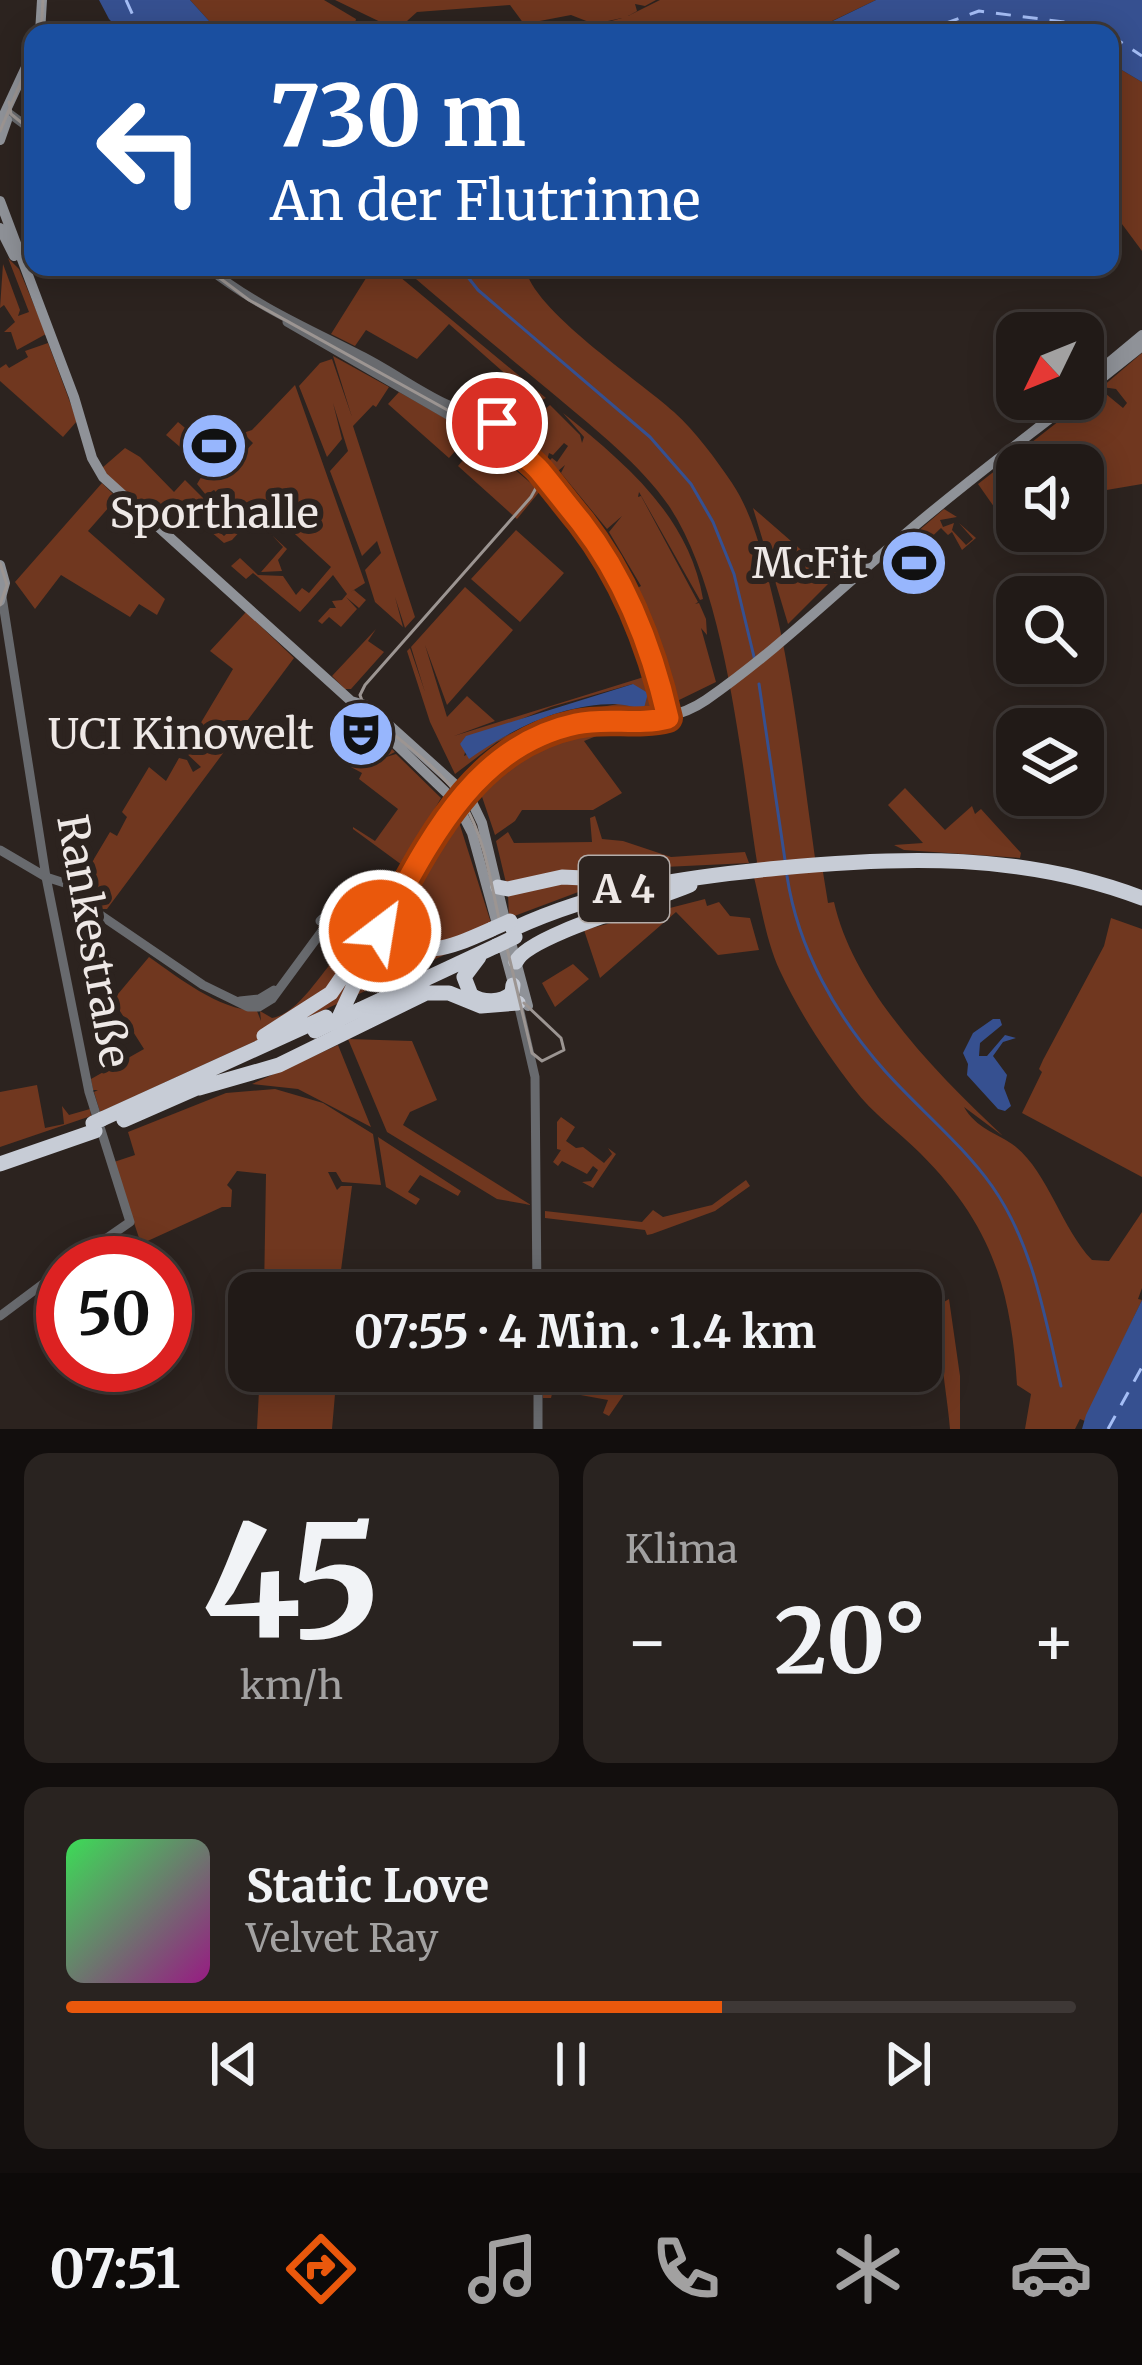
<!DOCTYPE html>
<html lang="de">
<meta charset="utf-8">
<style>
body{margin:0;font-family:Merriweather,serif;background:#292320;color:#f1f3f6;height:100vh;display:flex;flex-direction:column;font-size:45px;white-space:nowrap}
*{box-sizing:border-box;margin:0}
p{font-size:39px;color:#a2a1a1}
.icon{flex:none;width:66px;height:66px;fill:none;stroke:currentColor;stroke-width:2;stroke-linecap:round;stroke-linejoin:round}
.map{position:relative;height:1429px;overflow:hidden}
.details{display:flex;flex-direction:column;gap:24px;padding:24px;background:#120e0d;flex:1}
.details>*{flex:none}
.guide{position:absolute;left:24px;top:24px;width:1095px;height:252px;border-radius:24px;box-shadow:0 6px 30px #0003,0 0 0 3px #3e3836;background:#1a4fa0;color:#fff;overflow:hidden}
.needle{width:78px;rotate:227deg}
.fabs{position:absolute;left:996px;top:312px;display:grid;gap:24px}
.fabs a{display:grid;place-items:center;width:108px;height:108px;border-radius:24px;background:#211a17;box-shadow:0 6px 30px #0003,0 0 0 3px #3e3836;font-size:60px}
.speed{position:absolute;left:36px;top:1236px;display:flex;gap:24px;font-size:60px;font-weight:700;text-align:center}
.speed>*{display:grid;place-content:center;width:156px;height:156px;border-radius:50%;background:#211a17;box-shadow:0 6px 30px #0003,0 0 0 3px #3e3836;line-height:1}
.speed .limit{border:18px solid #d22;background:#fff;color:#111}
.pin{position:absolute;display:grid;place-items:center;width:102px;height:102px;color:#fff;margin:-51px;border:6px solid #fff;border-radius:50%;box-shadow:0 3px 12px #0007}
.me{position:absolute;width:132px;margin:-66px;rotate:31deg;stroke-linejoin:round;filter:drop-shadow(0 0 9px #0008)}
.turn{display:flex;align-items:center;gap:42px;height:252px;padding:0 48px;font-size:54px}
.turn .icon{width:156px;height:156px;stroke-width:2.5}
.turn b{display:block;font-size:84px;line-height:102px}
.big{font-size:90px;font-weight:700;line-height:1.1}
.details .tile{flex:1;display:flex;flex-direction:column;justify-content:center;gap:18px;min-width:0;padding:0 42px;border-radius:24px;background:#292320}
.details .dial{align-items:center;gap:0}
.dial b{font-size:156px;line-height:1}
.song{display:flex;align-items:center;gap:36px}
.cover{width:144px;height:144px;border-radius:18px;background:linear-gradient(135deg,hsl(130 70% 55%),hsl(310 70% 35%))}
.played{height:12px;border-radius:6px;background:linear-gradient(90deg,#ea580c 65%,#3e3836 65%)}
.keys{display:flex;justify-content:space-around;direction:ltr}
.heat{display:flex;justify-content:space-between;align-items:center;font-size:66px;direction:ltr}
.details .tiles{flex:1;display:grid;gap:24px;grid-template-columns:1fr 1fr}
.tile:last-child{grid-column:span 2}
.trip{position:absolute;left:228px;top:1272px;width:714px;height:120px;border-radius:24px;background:#211a17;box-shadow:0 6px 30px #0003,0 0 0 3px #3e3836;font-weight:700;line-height:120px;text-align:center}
.tabs{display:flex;height:192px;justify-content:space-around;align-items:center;background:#0d0a09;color:#a2a1a1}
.tabs .icon{width:84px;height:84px}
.tabs .on{color:#ea580c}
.tabs b{font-size:54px;color:#f1f3f6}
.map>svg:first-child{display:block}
.green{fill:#70371f;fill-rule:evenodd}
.water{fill:#365090}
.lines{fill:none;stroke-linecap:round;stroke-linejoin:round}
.stream{stroke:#365090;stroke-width:3}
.ferry{stroke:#a5bef6;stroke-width:3;stroke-dasharray:15 12;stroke-linecap:butt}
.tertiary{stroke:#686a6e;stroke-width:9}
.secondary{stroke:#8f9298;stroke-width:10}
.motorway{stroke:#c7ccd6;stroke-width:15}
.tram{stroke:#9c9592;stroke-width:3}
.motorway-bridge{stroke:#c7ccd6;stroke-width:15}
.route-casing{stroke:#983908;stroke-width:30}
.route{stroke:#ea580c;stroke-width:21}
.labels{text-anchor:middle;stroke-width:12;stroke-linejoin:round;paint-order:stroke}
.shield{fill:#2c231f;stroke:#b4adaa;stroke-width:3}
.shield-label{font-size:39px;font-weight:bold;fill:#eee8e6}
.poi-label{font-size:42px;fill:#eee8e6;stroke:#2c231f;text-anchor:end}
.street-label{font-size:42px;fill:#eee8e6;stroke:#2c231f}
</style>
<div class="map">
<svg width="1142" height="1429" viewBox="0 0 1142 1429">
<rect width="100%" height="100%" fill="#2c231f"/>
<path class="green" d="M190,0H324L356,19L355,23L375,32L377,29L389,33H220Z
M335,0H656L645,6L635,4L637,11L628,16L660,0H876L807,33H573L574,21L590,27L622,18L594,24L571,15L524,24L510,5L417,12L397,30Z
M1110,63L1142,82V251L1119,220L1110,227Z
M8,258L19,269L46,334L17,350L11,332H4L15,322L4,305L0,308L3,264L20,310L18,316L29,312Z
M373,267H388L546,398L537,402L449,324L417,359L366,330L355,346L331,334Z
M402,267H525C532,310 639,380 674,412C696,432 715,458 732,483C752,513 762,552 770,586C793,675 802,767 815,858L822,866L828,903L834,902C854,991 939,1076 1003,1136L964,1107C976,1128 996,1133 1012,1144C1047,1169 1061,1228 1092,1260L1109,1261L1142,1212V1288L1138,1299L1142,1300L1085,1421L1080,1419L1075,1429H1025L1031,1394L1017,1385C1011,1287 991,1224 920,1153C899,1132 872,1113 854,1089C826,1053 799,1012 780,971C766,941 761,905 753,873L757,862C741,761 726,591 669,506C640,464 596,430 557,397C505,354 453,311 402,267Z
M48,343L77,421L63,437L0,381V368L6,364L9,368L28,357L25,351Z
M1142,353V484L1083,494V465H1017V526L997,511L978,484L1100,389L1123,408L1127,403L1116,389L1102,387Z
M333,356L389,387L376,407L373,405L353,426L415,617L405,628L395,597L403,627L375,602L365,570L381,553L377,541L362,556L330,471L348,451L333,403L342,439L327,457L299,386L320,363L332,359L352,417Z
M295,385L365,583L349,593L354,590L366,600L359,608L346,597L357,609L341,627L329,617L322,624L318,621L330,608H336L332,601L342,600L347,594L333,575L300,612L253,573L246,579L231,566L240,558L258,575L283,576L296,595L302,588L309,593L331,567L273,514L263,527L287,549L278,560L282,571L261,572L283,547L254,516L232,540L224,543L210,531L214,527L224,536L237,524L215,501L220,496L214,490L206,495L197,484L203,474L197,468L200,464L166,435L178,422L222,459L227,455L236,462L230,454L239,443L245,448L242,455L253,443L243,433L252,430Z
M399,392L471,433L449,458L388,404Z
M550,405L580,435L582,443L584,437L563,413C625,463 689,516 703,599L700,600L639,492L638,497L641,496L698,602L695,604L699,603L706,619L707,635L701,628L716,682L675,702L670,701L632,591L641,586L609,532L622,516L607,529L561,473L565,465L558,471L548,462L552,458L557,462L568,446L564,443L553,455L549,453L547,460L542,454L535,459L505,434L508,427L535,417Z
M480,440L540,491L517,519L458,466Z
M125,448L140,457L174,492L185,480L205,500L197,509L181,510L163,529L119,490L102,468Z
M102,483L117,498L88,531L165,599L157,615L139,604L130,617L61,575L35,609L15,582Z
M753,508L807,555L819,545L842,570L788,624Z
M944,509L957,517L940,520L943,527L954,523L952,530L966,545L973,539L959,523L976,538L962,550L952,532L948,535L941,528L919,549L915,545L899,557L896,550Z
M516,530L564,573L520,622L471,579Z
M465,587L513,630L447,705L425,645L447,717L467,696L495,721L454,736L647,676L653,709L591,711L539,723L497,742L455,774L430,722L407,651L410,648L425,692L411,647ZM633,684L618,704L545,717L464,756L466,749L460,744L551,707Z
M246,612L294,658L107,909H102L79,884L110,832L117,836L127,817L122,812L149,767L166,781L179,758L187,760L193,772L201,767L184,751L233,669L210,651Z
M376,629L368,641L384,652L351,689H345L332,676Z
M582,728H618L624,735H599L584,741L622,793L593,810H522L515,821L495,835L478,785C509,756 539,737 582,728Z
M377,734L395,752L383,758L396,754L441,798L402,865L353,829V827L375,841L398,809L359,779L362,773L351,767L356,760L368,757L375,761L381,751Z
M905,788L945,830L972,806L975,814L981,809L1021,853L1020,858L904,850L894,845L923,843L888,805Z
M595,816L602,839L623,841L671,857L745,852L749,863L664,867L507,887L496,841L508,832L514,843L592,842L590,818Z
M458,819L492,926L453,951L100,1112L94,1092L98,1090H93L91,1079L144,1049L113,1000L149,957C179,978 219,1010 257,1011L261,1021L260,1011L272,1018C299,1014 322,970 339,955L338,939L326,933L334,923L342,920L360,932L363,929L370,940L448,823Z
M550,881L605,882L509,918L508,895Z
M705,899L707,906L719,902L730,916L750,918L759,950L718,955L676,912L600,978L584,930Z
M1111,918L1142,929V1177L1022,1113L1042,1072L1039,1069L1043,1060L1104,946Z
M573,964L589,979L555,1007L542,983Z
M348,1039L412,1041L437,1100L410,1112L403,1125L531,1205L497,1199L387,1132Z
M338,1045L371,1127L298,1089L252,1084Z
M37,1085L45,1128L64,1124L62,1106L69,1115L90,1109L91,1116L0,1147V1092Z
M275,1089L323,1103L373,1134L381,1185L342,1182L336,1172H328L337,1190L341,1186H352L338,1293H264L266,1174L237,1171L227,1185L232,1190L231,1207H222L141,1244L114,1162L135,1155L128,1132L226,1093Z
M561,1117L575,1127L566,1141L576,1148L583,1147L604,1163L612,1154L608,1148L616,1154L593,1188L582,1182L591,1181L598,1170L593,1166L587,1174L562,1161L558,1166L553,1162L561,1150L557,1149V1122Z
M378,1137L461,1191L458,1196L420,1175L408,1192L420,1199L416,1205L386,1187Z
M746,1180L750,1186L715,1211L652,1234L647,1235L645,1230L545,1218V1211L642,1222L653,1210L663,1217L712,1205Z
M949,1299L960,1376V1429H950C947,1390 935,1340 944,1302Z
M260,1371H337L332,1429H257Z
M542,1371H640L609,1416L603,1413L608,1400L553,1390L551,1398H543Z"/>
<path class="water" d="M99,0H190L220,33H123L109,19Z
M876,0H1142V82L1110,63V33H808Z
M633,684L648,693L644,708C634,708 625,704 615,704C562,704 511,729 469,759L460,744L466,736Z
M993,1019H1000L1002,1025L980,1043L979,1056H987L1005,1035L1016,1038L1003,1042L993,1056L1007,1075L1004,1088L1011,1106L1005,1111L998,1109L967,1075L968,1064L963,1053L973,1033Z
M1142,1300V1429H1082L1086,1415Z"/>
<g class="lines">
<path class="stream" d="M460,267L478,290L650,437L691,484L713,522L734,574L755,661
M759,684L785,860
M787,876C798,949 836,1016 885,1071C920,1110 962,1144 992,1186C1033,1244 1045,1318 1061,1386"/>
<path class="ferry" d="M126,0L135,20L147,33
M919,33L979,11L1095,26L1106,33
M1110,35L1142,56
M1108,1429L1142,1367"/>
<path class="tertiary" d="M6,111L33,131
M207,267C254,305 307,328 360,355C403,376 446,414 495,418L501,436L539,469L616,575L644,635L669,719
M287,322L486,437L549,491
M2,597L46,877L89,1092L130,1222L71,1263
M0,850L46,877L77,887L96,912L203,985L248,1007H259L272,999L333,916L343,914L372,932L379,931
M320,921L337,904L359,916
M240,1001L259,999L274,990
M518,1003L535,1077L537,1293
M0,1316L63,1269
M538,1371V1429"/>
<path class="secondary" d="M40,33L42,0
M0,123L33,52
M0,140L7,120
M0,201L74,397L92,458L103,477L351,701L456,802L472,833L497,924
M0,228L14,256
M1083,384L1142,335
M1083,393L1142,346
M0,565L5,583L0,601
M351,701L368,706L470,798L482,823L505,920
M404,876C434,823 462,764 521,737
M379,931C428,847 474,738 582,722C628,716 665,728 706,700C774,653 833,595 896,542C953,492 1015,446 1075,399
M512,946L528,1006
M504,950L514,987"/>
<path class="motorway" d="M498,887L508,889L562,877L627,880
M513,929C599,889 686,877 780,868C903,856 1024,853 1142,898
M479,957L464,977L471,995C483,1003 501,1003 512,993L513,985
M516,962C527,935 657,900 690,885
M359,1010L496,946
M336,1024L379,931C422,961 447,949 492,929
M264,1036L331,993L364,945
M199,1088L279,1065L426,993H449L481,1006L518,1003
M102,1119L326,1017
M124,1120L206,1084
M0,1164L95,1131"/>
<path class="tram" d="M41,33L43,0
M9,102L11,114L33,132
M0,131L33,54
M205,267L249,300L478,427L534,474L536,488L531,497L365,685L360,695L366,712C398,739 441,768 464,804C485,837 491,885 500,923
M0,563L7,585L0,605
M507,948L532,1053L542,1061L564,1050L561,1038L524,1003"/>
<path class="motorway-bridge" d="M492,929L510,921
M496,946L515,937
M315,1031L359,1010
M93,1123L102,1119"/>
</g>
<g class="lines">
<g class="route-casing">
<path id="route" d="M380,931C427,846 472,746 576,724C607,717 638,726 668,718C652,648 626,580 581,522C567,505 554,488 540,471C525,453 504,446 497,423"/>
</g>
<use href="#route" class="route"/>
</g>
<defs>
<g id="stadium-disc" transform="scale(3.45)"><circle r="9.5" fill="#97b6fd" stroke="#2c231f"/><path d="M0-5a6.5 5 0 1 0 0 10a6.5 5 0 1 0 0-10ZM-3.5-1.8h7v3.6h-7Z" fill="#111"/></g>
<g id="theatre-disc" transform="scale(3.45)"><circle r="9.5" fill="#97b6fd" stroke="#2c231f"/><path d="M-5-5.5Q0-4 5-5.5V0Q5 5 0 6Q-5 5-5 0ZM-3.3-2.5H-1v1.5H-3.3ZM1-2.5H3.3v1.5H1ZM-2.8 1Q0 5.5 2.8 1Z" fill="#111"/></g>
</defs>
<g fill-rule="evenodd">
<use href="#stadium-disc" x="214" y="446"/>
<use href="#stadium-disc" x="914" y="563"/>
<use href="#theatre-disc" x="361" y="734"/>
</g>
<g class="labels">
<rect class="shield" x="579" y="856" width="90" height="66" rx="9"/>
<g class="shield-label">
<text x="624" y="903">A 4</text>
</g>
<g class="poi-label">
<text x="214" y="528" text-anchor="middle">Sporthalle</text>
<text x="868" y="578">McFit</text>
<text x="314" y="749">UCI Kinowelt</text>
</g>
<g class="street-label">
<text transform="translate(94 941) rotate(80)" y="15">Rankestraße</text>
</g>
</g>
</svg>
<div class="fabs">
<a><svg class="needle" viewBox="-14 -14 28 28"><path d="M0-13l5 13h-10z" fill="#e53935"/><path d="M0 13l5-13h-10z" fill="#a2a1a1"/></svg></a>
<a><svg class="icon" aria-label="sound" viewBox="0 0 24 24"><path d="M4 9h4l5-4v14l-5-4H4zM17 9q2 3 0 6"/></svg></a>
<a><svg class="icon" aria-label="search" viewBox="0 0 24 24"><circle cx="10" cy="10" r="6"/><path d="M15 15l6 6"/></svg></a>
<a><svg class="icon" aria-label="layers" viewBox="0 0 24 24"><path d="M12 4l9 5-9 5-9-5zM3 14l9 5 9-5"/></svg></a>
</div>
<div class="speed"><div class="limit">50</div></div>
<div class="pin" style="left:497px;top:423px;background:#d93025"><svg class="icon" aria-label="arrive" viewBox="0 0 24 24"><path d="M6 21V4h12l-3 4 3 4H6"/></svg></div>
<svg class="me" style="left:380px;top:931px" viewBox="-20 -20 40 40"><circle r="17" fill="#ea580c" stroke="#fff" stroke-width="3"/><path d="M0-11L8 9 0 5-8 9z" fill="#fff"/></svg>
<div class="trip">07:55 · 4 Min. · 1.4 km</div>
<div class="guide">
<div class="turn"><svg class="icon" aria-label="left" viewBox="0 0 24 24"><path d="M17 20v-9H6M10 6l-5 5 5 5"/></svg><div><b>730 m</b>An der Flutrinne</div></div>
</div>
</div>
<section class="details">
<div class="tiles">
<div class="tile dial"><b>45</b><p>km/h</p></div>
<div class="tile"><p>Klima</p>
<div class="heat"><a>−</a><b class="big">20°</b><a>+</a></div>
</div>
<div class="tile">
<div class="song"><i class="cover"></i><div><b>Static Love</b><p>Velvet Ray</p></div></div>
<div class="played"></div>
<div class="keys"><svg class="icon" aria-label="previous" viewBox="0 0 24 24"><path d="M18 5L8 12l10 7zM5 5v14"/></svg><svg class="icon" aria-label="pause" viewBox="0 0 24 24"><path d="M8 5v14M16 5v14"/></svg><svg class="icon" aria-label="next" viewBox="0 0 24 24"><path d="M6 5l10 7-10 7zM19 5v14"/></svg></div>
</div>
</div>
</section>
<nav class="tabs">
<b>07:51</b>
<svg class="icon on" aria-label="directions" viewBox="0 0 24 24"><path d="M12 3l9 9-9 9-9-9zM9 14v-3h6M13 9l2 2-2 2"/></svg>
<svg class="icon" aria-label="music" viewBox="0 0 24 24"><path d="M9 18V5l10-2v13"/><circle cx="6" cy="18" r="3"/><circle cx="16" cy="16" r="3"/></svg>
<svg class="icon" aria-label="phone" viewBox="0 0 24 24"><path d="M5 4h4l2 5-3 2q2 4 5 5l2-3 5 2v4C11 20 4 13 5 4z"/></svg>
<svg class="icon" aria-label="climate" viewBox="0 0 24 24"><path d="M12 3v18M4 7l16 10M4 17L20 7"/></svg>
<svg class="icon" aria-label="car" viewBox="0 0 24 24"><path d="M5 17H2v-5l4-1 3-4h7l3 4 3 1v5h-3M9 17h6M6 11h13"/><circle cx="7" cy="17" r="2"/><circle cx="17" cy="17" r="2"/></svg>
</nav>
